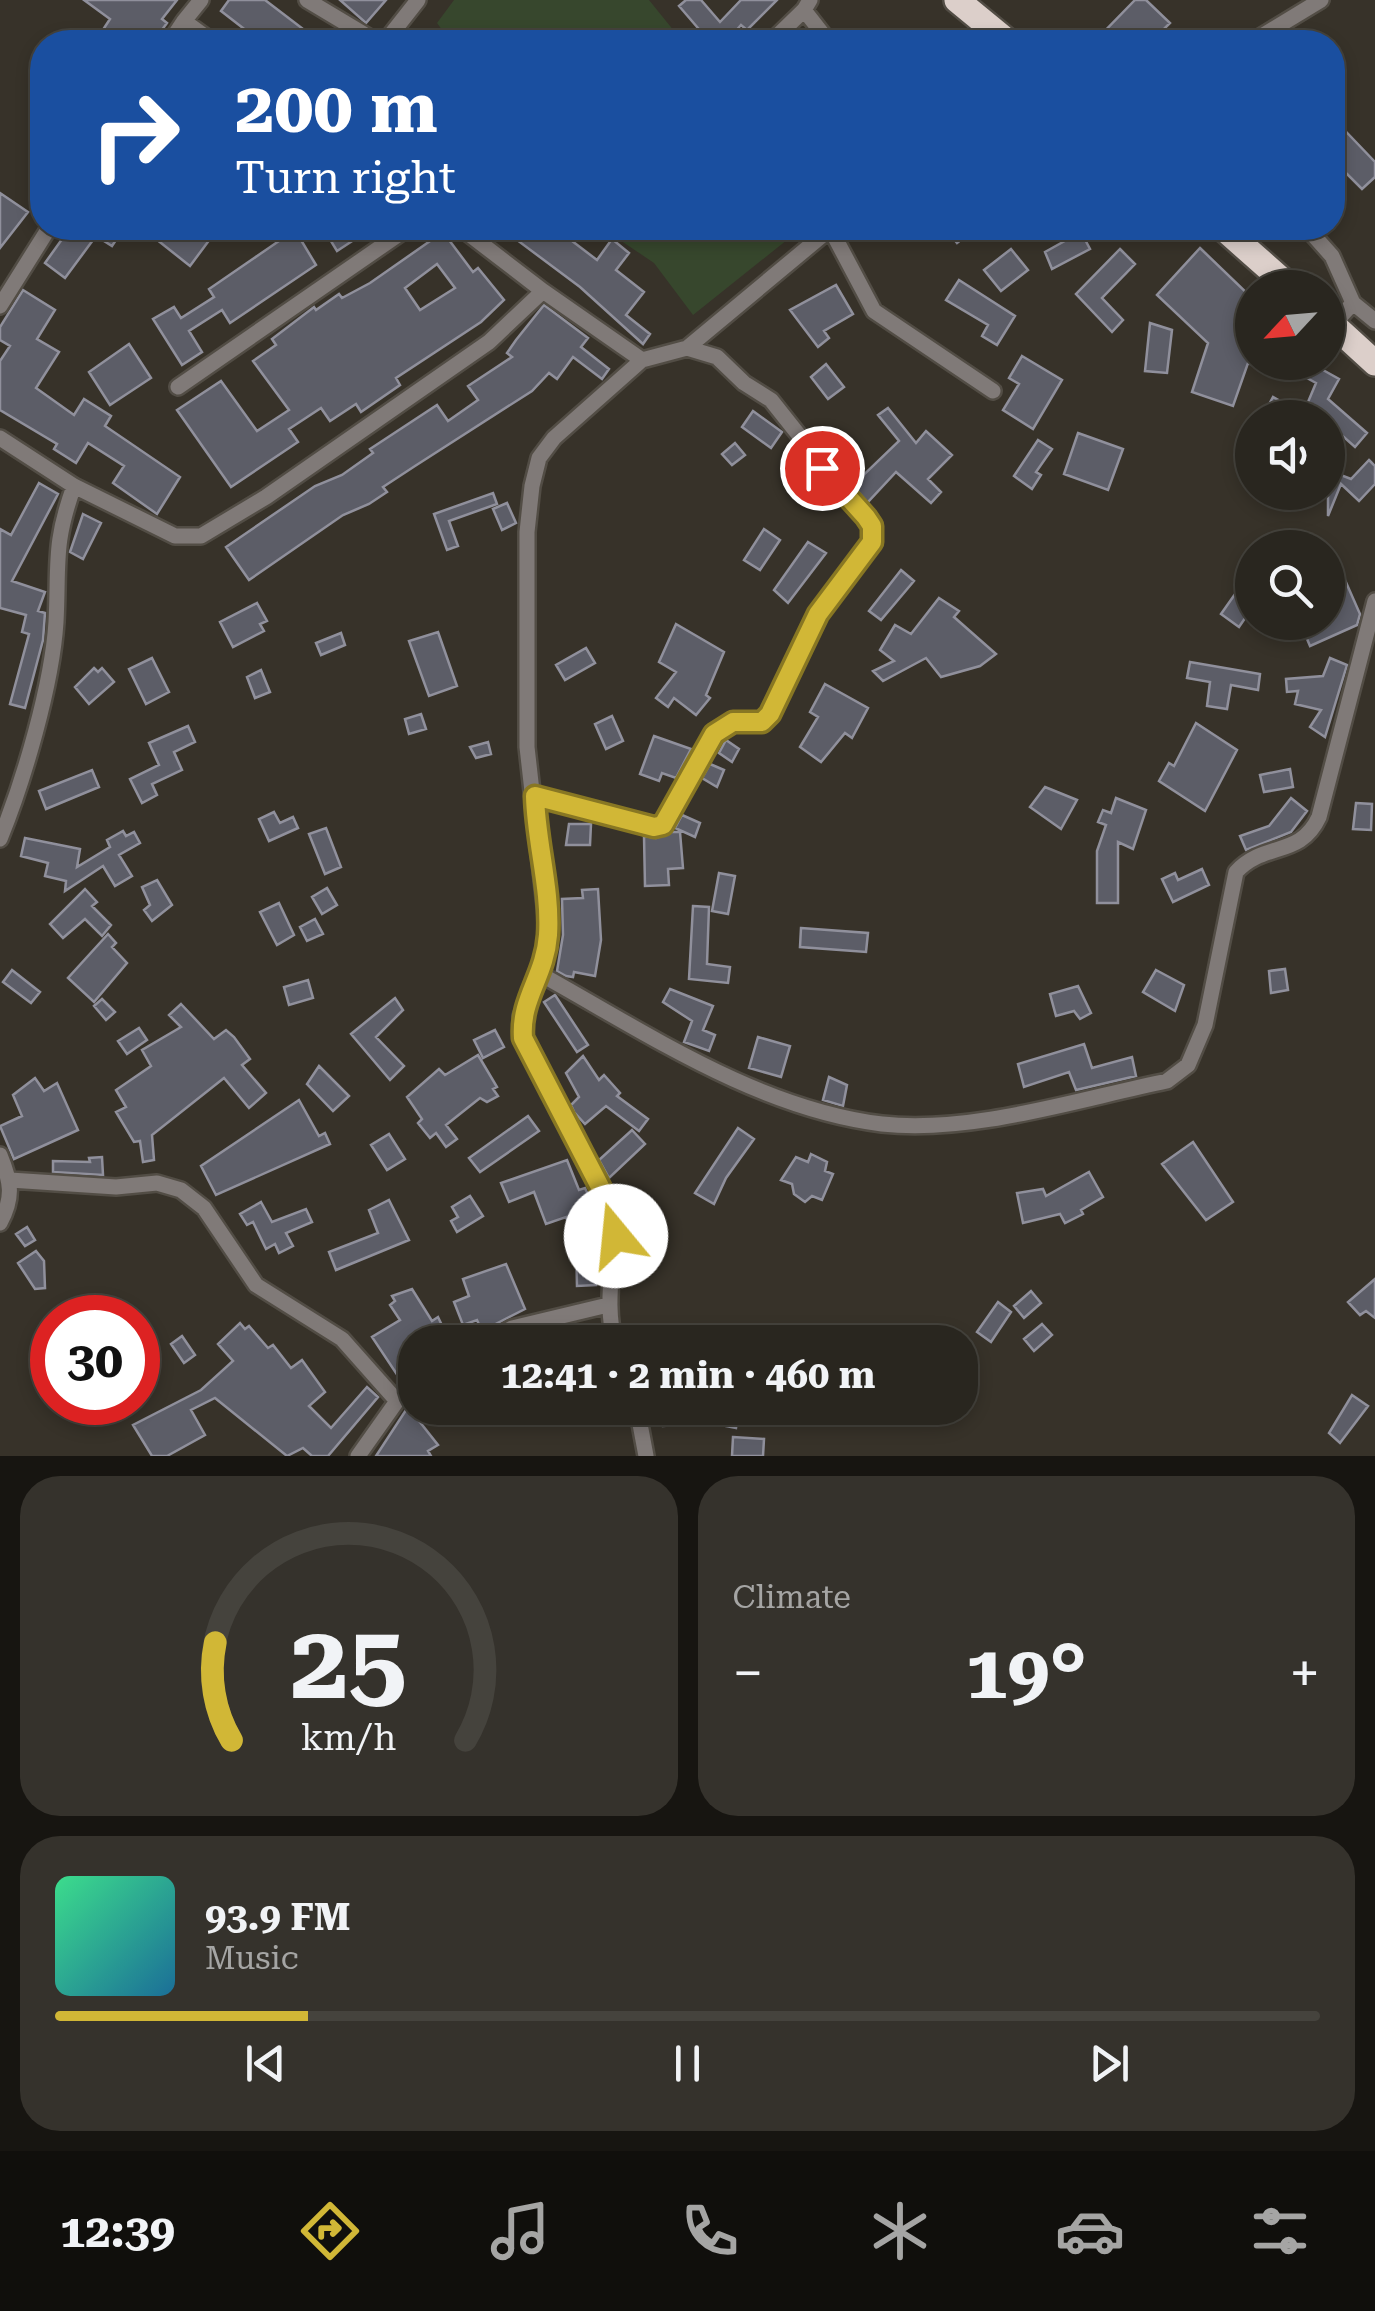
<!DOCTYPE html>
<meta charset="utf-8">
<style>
body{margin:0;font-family:"Roboto Serif",serif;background:#35322c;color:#f1f3f6;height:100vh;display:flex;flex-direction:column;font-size:38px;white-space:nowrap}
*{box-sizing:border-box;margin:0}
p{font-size:32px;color:#a5a5a4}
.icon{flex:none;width:55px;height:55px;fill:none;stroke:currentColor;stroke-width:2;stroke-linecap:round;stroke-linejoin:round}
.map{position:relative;height:1456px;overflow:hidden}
.details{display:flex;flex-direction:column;gap:20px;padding:20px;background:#171511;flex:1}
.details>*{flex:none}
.banner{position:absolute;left:30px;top:30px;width:1315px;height:210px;border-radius:40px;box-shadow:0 5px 15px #0003,0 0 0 2px #45433d;background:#1a4fa0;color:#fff;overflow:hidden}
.needle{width:65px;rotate:244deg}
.controls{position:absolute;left:1235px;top:270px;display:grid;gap:20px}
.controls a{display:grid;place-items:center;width:110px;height:110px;border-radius:50%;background:#29261f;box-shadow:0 5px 15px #0003,0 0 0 2px #45433d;font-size:50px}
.speed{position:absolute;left:30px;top:1295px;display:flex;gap:20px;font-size:50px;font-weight:700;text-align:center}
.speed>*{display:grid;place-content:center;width:130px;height:130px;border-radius:50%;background:#29261f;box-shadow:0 5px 15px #0003,0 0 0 2px #45433d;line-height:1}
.speed .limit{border:15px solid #d22;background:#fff;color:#111}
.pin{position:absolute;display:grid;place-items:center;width:85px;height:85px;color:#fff;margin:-42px;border:5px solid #fff;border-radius:50%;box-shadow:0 2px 10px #0007}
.me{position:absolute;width:110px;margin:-55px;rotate:343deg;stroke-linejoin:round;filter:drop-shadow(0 0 8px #0008)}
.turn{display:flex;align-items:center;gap:35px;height:210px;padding:0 40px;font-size:45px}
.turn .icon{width:130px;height:130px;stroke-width:2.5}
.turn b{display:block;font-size:70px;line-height:85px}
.big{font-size:75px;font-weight:700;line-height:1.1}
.details .card{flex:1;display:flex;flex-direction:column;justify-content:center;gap:15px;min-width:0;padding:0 35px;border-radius:40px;background:#35322c}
.details .dial{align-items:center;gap:0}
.dial svg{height:260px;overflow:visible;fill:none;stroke:#45433d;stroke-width:7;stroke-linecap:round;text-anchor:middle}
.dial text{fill:#f1f3f6;stroke:none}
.song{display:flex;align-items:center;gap:30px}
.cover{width:120px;height:120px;border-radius:15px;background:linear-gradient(135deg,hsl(150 70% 55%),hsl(200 70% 35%))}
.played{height:10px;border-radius:5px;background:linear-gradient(90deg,#d1b736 20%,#45433d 20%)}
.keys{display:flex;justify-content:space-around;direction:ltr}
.heat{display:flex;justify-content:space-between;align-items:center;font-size:55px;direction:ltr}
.details .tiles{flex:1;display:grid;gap:20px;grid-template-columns:1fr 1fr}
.card:last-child{grid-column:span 2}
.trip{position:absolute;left:398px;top:1325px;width:580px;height:100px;border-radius:40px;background:#29261f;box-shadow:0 5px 15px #0003,0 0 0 2px #45433d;font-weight:700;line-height:100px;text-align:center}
.dock{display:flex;height:160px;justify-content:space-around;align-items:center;background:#100f0c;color:#a5a5a4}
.dock .icon{width:70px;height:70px}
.dock .on{color:#d1b736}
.dock b{font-size:45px;color:#f1f3f6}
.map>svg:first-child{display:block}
.green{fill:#37472d}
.building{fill:#5c5d67;stroke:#90909c;stroke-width:2.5;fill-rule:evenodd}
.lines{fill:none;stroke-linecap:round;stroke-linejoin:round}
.minor-casing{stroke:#524d45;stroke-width:20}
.trunk-casing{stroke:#524d45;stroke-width:30}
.minor{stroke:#807a78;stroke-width:15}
.trunk{stroke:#dccfca;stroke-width:25}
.route-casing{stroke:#887723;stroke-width:25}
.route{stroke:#d1b736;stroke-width:18}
</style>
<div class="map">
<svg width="1375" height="1456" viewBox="0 0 1375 1456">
<rect width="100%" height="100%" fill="#373229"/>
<path class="green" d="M454,0H649L683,42H451L437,23Z
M602,228H802L693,315L654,263Z"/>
<path class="building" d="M84,0H177L162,19L167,23L153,42H95L110,19Z
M229,0H265L320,42H261L221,11Z
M340,0H386L366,23Z
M686,0H701L720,22L741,0H777L747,30L741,25L726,42H710L679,6Z
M1135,0H1146L1170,23L1151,42H1105L1099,37Z
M1332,117L1375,162V177L1362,189L1332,159Z
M0,193L28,212L0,248Z
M70,228H124L112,246L96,236L65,278L45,263Z
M157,228H202L213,235L190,266L151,235Z
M323,228H372L337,251Z
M501,228H555L597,260L612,239L629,253L616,270L644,292L626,315L650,334L643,344L580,287Z
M945,228H961L967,235L957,243Z
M295,230L316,265L230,323L222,310L189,331L202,352L182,365L153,319L174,307L181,318L214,297L209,289Z
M443,232L473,272L478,268L504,300L481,322L396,378L400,385L361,412L356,404L330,421L321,408L289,429L298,442L231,487L177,410L221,381L257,431L289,410L253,361L276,345L272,339L314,307L316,310L339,294L342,298L370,283ZM437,264L455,288L420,310L405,288Z
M1081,232L1090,249L1052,269L1045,252Z
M1200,248L1252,298V365L1248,363L1233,406L1192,392L1208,343L1157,295Z
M1011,249L1028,270L1001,291L984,270Z
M1120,249L1135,264L1102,298L1123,320L1112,332L1076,294Z
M959,280L1015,316L997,345L982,336L988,325L946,300Z
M836,285L853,314L824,331L829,338L818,347L790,310Z
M23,290L55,310L37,339L59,352L36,388L74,415L84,399L111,416L105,426L180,477L157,514L113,483L124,466L88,443L76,463L54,449L57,444L0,410V361L10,346L0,340V327Z
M544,305L588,338L581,347L609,369L602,379L573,357L557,379L549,373L532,391L415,466L383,487L387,492L369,504L343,515L249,580L226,547L315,486L342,475L373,453L370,449L437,405L448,421L478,400L468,386L512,357L507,353L516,340Z
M1150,323L1172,330L1167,373L1145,371Z
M129,344L151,378L110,405L89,372Z
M1022,356L1062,380L1033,429L1003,410L1019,384L1009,378Z
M826,364L844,387L828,399L811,377Z
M1314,365L1339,379L1328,399L1367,433L1355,447L1328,423V418H1278L1266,410L1273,397L1303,414L1316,383L1307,378Z
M888,408L916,443L926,431L952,455L928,479L941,492L931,503L896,472L867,503L853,485L899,441L878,415Z
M753,411L782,432L771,448L742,427Z
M1078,433L1123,449L1108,490L1064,474Z
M1038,440L1052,449L1036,472L1041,475L1032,489L1014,476Z
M735,443L745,455L732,465L722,454Z
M1369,460L1375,466V484L1359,501L1341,484L1328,516V470L1351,479Z
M39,483L58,494L12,581L45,592L38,611L45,613L43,640L25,708L10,704L29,634L22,632L26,615L0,608V529L11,535Z
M493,493L497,504L449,521L458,546L447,550L434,514Z
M507,503L516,523L502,530L493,509Z
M83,514L101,523L83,559L70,552Z
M764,529L780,540L760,570L744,560Z
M808,542L826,553L788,603L774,590Z
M901,570L914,581L881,620L869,611Z
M1252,570V608L1239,627L1221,614Z
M1345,580L1360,614L1357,625L1310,646L1300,622H1328V588Z
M939,598L959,611L954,617L996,654L980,666L941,677L926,658L883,681L873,671L894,661L880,650L895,625L911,634Z
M257,603L267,621L260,624L264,631L233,647L220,622Z
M676,624L724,652L706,695L710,698L696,715L674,698L668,707L656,698L676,672L659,662Z
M438,632L457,686L429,696L409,641Z
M341,633L345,645L321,655L316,643Z
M586,648L595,663L565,680L556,665Z
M152,658L169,692L146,704L129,669Z
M1330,658L1347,665L1325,737L1310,727L1321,710L1295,704L1298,691L1287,692L1286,679L1323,676Z
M1190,662L1260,674L1258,690L1231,685L1227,709L1207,706L1210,682L1187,678Z
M94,668L98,672L102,668L114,682L89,704L75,687Z
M261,670L270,692L255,698L247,677Z
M825,684L868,708L852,738L845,733L821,762L800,747L818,717L810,712Z
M421,714L426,729L409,734L405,719Z
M612,716L623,741L606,749L595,724Z
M1196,723L1237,750L1205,811L1159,781L1169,763L1174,766Z
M188,726L195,742L174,752L182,770L152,784L157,795L142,803L130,779L159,765L149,743Z
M654,736L691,749L676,778L662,773L659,781L640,774Z
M726,740L739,749L732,762L719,753Z
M488,742L491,754L476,758L470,747Z
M710,764L724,770L717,787L702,778Z
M1290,769L1293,787L1264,792L1260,775Z
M92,770L99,787L46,809L39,791Z
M1045,787L1077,800L1061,829L1030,807Z
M1116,798L1146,810L1133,849L1118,842V903H1097V851L1106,825L1098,822L1103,810L1111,813Z
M1291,798L1307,811L1291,832L1246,850L1240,836L1269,826Z
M1356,803L1372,804L1371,830L1353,829Z
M274,812L280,823L293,817L298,828L269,841L259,819Z
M682,815L700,823L695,837L675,828Z
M569,824H591L590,845H566Z
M326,828L341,867L325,874L309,834Z
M123,831L126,836L134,832L140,843L119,855L132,876L115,886L103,866L65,891L66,881L45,876L48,863L21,856L25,838L80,849L77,867L110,847L107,840Z
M671,832H680L683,868L668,869L669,885L645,886L644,836L656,838Z
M1202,869L1209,885L1173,902L1162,879L1175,873L1178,880Z
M719,873L735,876L728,914L712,911Z
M157,880L172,905L152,921L144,910L150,905L142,887Z
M327,888L337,905L322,914L312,897Z
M85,889L97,902L92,906L111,925L102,936L85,919L63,938L50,924Z
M598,889L601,940L595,976L574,972L573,977L566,976L557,971L563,935L562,899L583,898L582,890Z
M279,903L294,935L277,945L260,912Z
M693,906L709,907L707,964L730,967L728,983L689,979Z
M315,919L323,934L307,941L300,927Z
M801,928L868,933L866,952L800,947Z
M108,934L116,943L112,947L127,963L94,1002L68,978Z
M1285,969L1288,990L1271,993L1269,971Z
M12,970L40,992L31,1003L3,982Z
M1156,970L1184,985L1175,1011L1143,992Z
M308,980L313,998L289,1005L284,987Z
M1078,986L1091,1013L1080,1019L1074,1011L1056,1016L1050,994Z
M670,989L713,1006L703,1030L715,1035L709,1051L684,1042L692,1021L663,1002Z
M555,995L588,1045L577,1052L544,1002Z
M395,998L403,1010L376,1037L404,1066L390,1080L351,1034Z
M102,999L115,1012L106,1020L94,1006Z
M181,1004L214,1039L226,1030L234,1037L250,1059L242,1065L266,1093L249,1108L224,1078L152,1135L154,1160L143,1162L140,1141L134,1142L116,1112L126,1107L116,1090L151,1066L142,1050L181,1027L169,1015Z
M139,1028L147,1040L127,1054L118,1041Z
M495,1030L504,1047L483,1058L474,1040Z
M758,1037L790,1046L781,1077L749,1068Z
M1084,1044L1092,1068L1132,1057L1136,1076L1076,1090L1069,1072L1024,1087L1018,1064Z
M478,1055L497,1087L493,1089L498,1096L487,1102L480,1098L446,1125L457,1139L446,1147L436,1133L430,1138L418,1123L422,1119L407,1097L439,1069L445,1075Z
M583,1056L599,1080L604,1075L620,1093L617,1096L648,1119L639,1131L606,1106L585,1124L574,1112L571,1105L579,1097L566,1073Z
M319,1066L349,1096L333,1111L307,1084Z
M829,1077L847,1085L843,1106L823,1100Z
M35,1078L44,1091L57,1083L78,1130L14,1159L0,1126L22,1116L13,1095Z
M299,1100L319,1136L325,1133L330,1144L216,1195L201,1166Z
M528,1116L539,1131L480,1172L469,1158Z
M738,1128L754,1139L726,1178L714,1204L695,1193Z
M632,1130L645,1144L609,1178L599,1160Z
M389,1134L405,1159L387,1170L371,1145Z
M1193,1142L1233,1202L1206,1220L1162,1164Z
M811,1154L827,1162L825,1171L833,1174L822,1200L812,1196L805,1202L794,1194L792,1184L781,1180L796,1157L808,1162Z
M102,1157L103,1175L53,1172V1161L90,1162L89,1158Z
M567,1160L579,1190L585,1188L595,1211L602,1242L594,1246L596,1285L577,1286L576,1243L566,1217L546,1224L534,1192L509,1202L501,1183Z
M1089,1172L1103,1197L1081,1210L1083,1214L1065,1223L1060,1214L1023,1223L1017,1193L1043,1189L1046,1196Z
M470,1196L483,1216L457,1232L451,1221L458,1217L452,1207Z
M389,1200L409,1240L336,1270L329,1252L378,1233L369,1210Z
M261,1202L272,1222L306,1209L312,1222L286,1233L293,1246L279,1253L275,1244L266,1249L253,1222L247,1225L240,1214Z
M27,1227L35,1240L25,1246L16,1234Z
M36,1251L44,1261L45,1288L35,1289L18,1263Z
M506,1264L525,1309L482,1331L477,1320L463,1325L454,1302L469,1296L463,1279Z
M1375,1279V1318L1366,1311L1360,1315L1348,1302Z
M412,1289L432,1321L438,1317L450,1342H415V1374L402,1382L372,1337L400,1320L390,1305L395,1301L392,1296Z
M1031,1291L1041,1303L1024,1318L1014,1306Z
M998,1302L1011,1312L991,1342L977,1332Z
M240,1323L245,1329L249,1326L268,1348L273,1345L291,1368L302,1360L325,1392L309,1406L331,1428L367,1387L378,1397L328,1456H312L303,1448L287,1456L215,1398L191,1410L205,1435L167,1456H152L133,1425L201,1390L233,1361L218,1344Z
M1042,1324L1052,1335L1034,1351L1024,1339Z
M182,1336L195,1355L184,1363L171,1344Z
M1352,1395L1368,1406L1340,1443L1329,1433Z
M408,1407L438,1445L428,1451L431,1456H376Z
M661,1408H694L695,1424L663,1426Z
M720,1408H739L736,1428L716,1424Z
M733,1437L764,1439L763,1456H732Z"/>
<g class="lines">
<g class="minor-casing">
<path id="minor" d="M307,0L377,42
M810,0L804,10L829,42
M184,21L201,0
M170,42L184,21L213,42
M385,42L418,0
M771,42L804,10
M1252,42L1321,0
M830,228L874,311L993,391
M1307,228L1332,256L1353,303L1333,325
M543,291L642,360L687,348L830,229
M1353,303L1375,321
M0,306L49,228
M178,387L408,228
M0,438L74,486L175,536H201L266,497L489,342L543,291L461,228
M535,796L654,827L663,825L713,735L733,722L762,723L770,714L818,614L872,541L871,526L771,400L744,383L717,357L687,348
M0,839C24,780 52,685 56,622C59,564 53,544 74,486
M542,975C648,1034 759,1109 882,1124C972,1134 1079,1099 1167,1081L1188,1065L1205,1025L1236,872C1265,841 1300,858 1319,817L1375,601
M0,1155C11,1182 14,1197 0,1223
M10,1180L116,1187L157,1183L181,1190L204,1208L256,1285L342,1339L397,1401
M488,1342L512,1328L608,1305
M615,1342C602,1298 619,1253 611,1208L523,1037L521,1016L542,975L548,933L527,747V532L532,486L539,458L554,438L642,360
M637,1408L646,1456
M358,1456L397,1401L415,1389"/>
</g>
<g class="trunk-casing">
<path id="trunk" d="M957,0L1008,42
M1223,228L1291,288
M1328,320L1375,363"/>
</g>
<use href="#minor" class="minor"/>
<use href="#trunk" class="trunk"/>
</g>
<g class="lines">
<g class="route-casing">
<path id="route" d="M616,1236L611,1208L523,1038C520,998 545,977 548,935C551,889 536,842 535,796L654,827L663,825L714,734L733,722H762L770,714L818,614L872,542V526L866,517L822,468"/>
</g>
<use href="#route" class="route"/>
</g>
</svg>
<div class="controls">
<a><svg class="needle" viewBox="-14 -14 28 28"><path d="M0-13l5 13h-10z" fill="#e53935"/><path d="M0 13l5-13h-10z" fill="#a5a5a4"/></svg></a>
<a><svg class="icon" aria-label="sound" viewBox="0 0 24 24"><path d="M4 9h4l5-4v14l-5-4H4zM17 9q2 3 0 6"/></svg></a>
<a><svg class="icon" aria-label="search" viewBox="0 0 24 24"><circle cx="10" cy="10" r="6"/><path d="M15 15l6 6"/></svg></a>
</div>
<div class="speed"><div class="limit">30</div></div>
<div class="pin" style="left:822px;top:468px;background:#d93025"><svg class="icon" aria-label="arrive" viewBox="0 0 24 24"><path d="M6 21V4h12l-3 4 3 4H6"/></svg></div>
<svg class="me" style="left:616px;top:1236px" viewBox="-20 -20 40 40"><circle r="19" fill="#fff"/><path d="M0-13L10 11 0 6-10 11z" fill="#d1b736"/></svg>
<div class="trip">12:41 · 2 min · 460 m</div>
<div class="banner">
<div class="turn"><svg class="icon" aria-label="right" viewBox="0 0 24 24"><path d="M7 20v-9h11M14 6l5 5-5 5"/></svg><div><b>200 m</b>Turn right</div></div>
</div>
</div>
<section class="details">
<div class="tiles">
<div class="card dial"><svg viewBox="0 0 100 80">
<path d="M14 69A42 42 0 1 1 86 69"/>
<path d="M14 69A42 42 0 0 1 9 39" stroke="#d1b736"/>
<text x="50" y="56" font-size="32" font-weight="700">25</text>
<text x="50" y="72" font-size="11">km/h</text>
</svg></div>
<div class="card"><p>Climate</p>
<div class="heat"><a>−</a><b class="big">19°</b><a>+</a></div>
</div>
<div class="card">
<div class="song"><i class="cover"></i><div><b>93.9 FM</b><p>Music</p></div></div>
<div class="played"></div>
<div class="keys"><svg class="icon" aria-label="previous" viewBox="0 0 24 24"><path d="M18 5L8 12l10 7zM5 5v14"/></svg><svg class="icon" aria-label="pause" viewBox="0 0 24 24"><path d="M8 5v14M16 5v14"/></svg><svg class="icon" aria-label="next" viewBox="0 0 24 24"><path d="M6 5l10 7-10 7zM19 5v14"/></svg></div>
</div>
</div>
</section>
<nav class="dock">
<b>12:39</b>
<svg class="icon on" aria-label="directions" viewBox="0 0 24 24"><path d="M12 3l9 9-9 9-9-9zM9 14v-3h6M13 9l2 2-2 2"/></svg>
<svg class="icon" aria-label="music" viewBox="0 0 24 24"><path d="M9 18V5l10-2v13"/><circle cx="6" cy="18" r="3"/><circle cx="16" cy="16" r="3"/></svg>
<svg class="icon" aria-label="phone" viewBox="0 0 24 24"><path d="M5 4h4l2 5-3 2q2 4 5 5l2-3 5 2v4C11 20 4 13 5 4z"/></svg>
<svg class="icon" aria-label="climate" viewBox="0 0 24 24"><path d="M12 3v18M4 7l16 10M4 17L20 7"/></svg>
<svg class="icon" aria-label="car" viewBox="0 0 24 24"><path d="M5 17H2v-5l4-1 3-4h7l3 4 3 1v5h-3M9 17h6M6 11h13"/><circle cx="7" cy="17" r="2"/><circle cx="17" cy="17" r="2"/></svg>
<svg class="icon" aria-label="filters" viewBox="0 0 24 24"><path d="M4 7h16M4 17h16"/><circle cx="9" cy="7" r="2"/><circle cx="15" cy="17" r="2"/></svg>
</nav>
